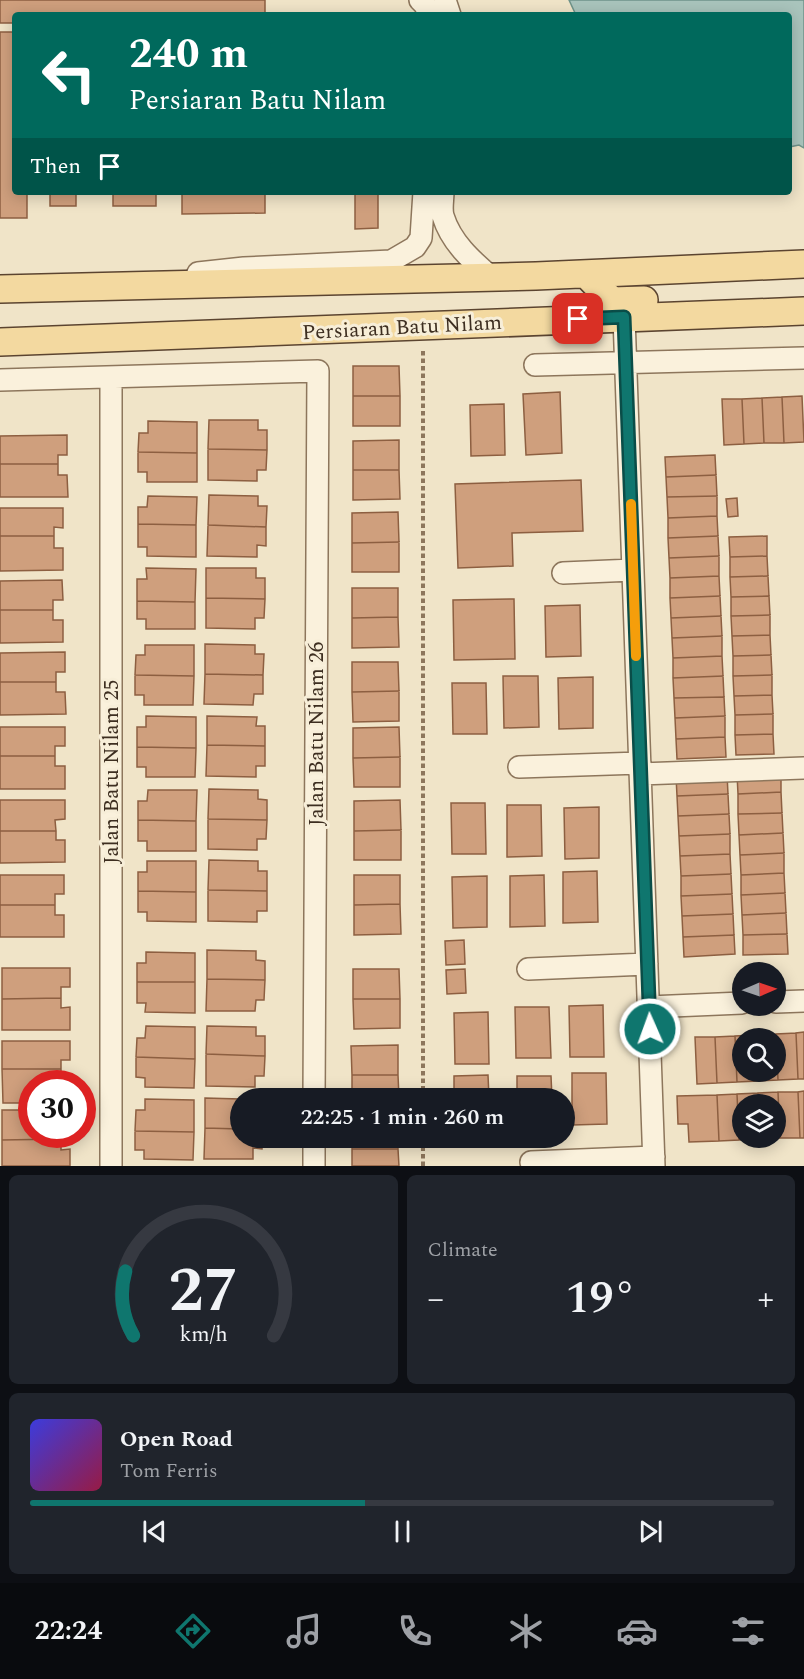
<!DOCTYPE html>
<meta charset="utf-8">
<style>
body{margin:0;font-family:Spectral,serif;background:#20242c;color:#f1f3f6;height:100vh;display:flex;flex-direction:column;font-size:22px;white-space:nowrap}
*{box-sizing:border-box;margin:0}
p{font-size:20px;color:#9ea1a6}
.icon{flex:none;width:33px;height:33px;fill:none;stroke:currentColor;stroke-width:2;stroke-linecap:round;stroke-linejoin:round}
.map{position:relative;height:1166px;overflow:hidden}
.sheet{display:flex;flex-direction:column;gap:9px;padding:9px;background:#0d0f14;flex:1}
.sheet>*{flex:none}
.banner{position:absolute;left:12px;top:12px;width:780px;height:183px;border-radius:6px;box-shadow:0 3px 15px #0003;background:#00695c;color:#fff;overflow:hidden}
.needle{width:39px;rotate:88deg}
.controls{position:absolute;left:732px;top:962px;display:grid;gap:12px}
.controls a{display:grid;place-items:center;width:54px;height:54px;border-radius:50%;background:#171b24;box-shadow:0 3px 15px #0003;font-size:30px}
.speed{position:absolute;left:18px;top:1070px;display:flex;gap:12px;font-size:30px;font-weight:700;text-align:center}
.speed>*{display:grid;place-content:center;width:78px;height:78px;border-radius:50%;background:#171b24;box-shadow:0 3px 15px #0003;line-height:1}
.speed .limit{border:9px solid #d22;background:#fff;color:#111}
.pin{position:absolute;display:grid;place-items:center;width:51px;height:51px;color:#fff;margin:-26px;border-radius:12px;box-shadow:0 3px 9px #0006}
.me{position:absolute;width:66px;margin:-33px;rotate:358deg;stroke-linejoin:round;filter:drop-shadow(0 0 4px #0008)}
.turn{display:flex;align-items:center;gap:21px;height:126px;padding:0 18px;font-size:27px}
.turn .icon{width:78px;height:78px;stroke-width:2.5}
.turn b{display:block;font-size:42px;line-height:51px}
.then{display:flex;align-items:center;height:57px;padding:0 18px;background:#0003;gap:12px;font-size:22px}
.big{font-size:45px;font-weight:600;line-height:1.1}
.sheet .widget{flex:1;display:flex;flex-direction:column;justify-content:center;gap:9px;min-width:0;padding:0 21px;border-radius:9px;background:#20242c}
.sheet .dial{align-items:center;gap:0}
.dial svg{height:156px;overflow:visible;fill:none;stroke:#363941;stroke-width:7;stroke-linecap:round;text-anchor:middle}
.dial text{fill:#f1f3f6;stroke:none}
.song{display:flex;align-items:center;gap:18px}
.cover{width:72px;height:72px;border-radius:9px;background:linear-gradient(135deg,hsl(240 70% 55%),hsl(340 70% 35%))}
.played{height:6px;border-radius:3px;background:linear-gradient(90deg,#0f766e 45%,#363941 45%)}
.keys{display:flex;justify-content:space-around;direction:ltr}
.heat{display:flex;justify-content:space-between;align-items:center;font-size:33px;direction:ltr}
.sheet .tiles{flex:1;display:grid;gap:9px;grid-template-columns:1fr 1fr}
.widget:last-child{grid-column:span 2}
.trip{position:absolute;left:230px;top:1088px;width:345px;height:60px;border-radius:30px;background:#171b24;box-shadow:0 3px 15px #0003;font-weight:600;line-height:60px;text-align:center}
.menu{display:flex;height:96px;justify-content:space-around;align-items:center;background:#090b0e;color:#9ea1a6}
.menu .icon{width:42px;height:42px}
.menu .selected{color:#0f766e}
.menu b{font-size:27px;color:#f1f3f6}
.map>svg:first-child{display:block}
.water{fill:#a9c4bc;stroke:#6f938a;stroke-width:1.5}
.building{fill:#cf9f7d;stroke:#8d5f41;stroke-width:1.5}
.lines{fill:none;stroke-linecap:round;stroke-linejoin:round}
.minor-casing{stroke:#8d765c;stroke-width:24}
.major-casing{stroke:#5b4430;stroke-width:30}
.path{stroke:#8d765c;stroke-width:4;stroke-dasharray:4.5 3;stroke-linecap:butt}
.minor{stroke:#faf1dc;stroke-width:21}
.major{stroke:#f3d9a0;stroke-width:27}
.route-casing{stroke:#0a4d48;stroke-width:15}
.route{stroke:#0f766e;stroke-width:10}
.slow{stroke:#f59e0b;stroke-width:10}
.labels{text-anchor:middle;stroke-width:6;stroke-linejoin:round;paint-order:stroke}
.street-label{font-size:21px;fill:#3d2e20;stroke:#f7eed8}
</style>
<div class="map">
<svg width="804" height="1166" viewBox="0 0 804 1166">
<rect width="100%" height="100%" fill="#f0e4c8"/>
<path class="water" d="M569,0H804V148L799,145L789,147V15H576Z"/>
<path class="building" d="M0,0H265V15H15V23H0Z
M0,32H15V192H27V218H0Z
M50,192H76V206H50Z
M113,192H156V206H113Z
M182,192H265V213L182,214Z
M355,192H378V228L355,229Z
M353,366H399L400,396H353Z
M560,392L562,453L526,455L523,394Z
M353,396H400V426H353Z
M802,396L804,442L784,443L782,397Z
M782,397L784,443H764L762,398Z
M762,398L764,443L744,444L742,399Z
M722,399H742L744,444L724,445Z
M504,404L505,455L471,456L470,405Z
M209,420H258V430H267V450L208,449Z
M148,421L197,422V453L138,452L139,433H148Z
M67,435V455H58V464H0V436Z
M399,440V470H353V441Z
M208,449L267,450L266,470H257V481L208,480Z
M138,452L197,453V482H147V472H138Z
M715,455L716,475L666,477L665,457Z
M0,464H58V475H67L68,497H0Z
M353,470H399L400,499L353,500Z
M716,475L717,496L667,497L666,477Z
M581,480L583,531L512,533L513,566L458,568L455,484Z
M209,495L258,496V506H267L266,527L208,525Z
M148,496L197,497L196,525L138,524V507H147Z
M717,496V516L668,518L667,497Z
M737,498L738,516L728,517L726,499Z
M0,508H63V528L54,527V536H0Z
M398,512L399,542L352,543V513Z
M717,516L718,536L668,538V518Z
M138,524L196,525V557L147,556V547H138Z
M208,525L266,527V546L257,545V557L207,556Z
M0,536H54V548H63V570L0,571Z
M718,536L719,556L669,558L668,538Z
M767,536V556L730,557L729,537Z
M399,542V572H352V543Z
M719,556V576L670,578L669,558Z
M767,556L768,576L730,577V557Z
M146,568L196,569L195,602L137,601V579H147Z
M206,568H256V578H265V599L206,598Z
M719,576L720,596L670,598V578Z
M768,576L769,596L731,597L730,577Z
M62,580L63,600H53V610H0V581Z
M352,588H398V617L352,618Z
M720,596L721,616L671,618L670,598Z
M769,596L770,615L731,616V597Z
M206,598L265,599L264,618H255V629L206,628Z
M514,599L515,659L454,660L453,600Z
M137,601L195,602V629H146V619H137Z
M580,605L581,656L546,657L545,606Z
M0,610H53V620H63V642L0,643Z
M770,615V635L732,636L731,616Z
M721,616L722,636L672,638L671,618Z
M398,617L399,647L352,648V618Z
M770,635L771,655L733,656L732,636Z
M722,636V656L673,658L672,638Z
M205,644L255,645V654H264L263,675L205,674Z
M145,645H194V676L135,675L136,655H145Z
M65,652V672H56V682H0V653Z
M771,655L772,675L733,676V656Z
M722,656L723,676L673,678V658Z
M352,662H398L399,691L352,692Z
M205,674L263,675V694H254L253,705L204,704Z
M135,675L194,676L193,705H144V695H135Z
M772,675V695L734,696L733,676Z
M503,676H538L539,727L504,728Z
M723,676L724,697L674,698L673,678Z
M593,677V728L559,729L558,678Z
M0,682H56V692H65L66,714L0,715Z
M452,683H486L487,734H453Z
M399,691V721L353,722L352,692Z
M772,695L773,714L735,715L734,696Z
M724,697L725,716L675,718L674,698Z
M773,714V734L735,735V715Z
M146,716L196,717V748L137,747V727H146Z
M207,716L257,717L256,726H265V746L207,745Z
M725,716V737L676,739L675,718Z
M0,727H65V746H55V756H0Z
M399,727L400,757L353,758V728Z
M773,734L774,754L736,755L735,735Z
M725,737L726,757L677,759L676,739Z
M207,745L265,746V766H256V777L206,776Z
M137,747L196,748L195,777H146V767H137Z
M0,756H55V766H65V789H0Z
M400,757V787H354L353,758Z
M781,772V792L738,794L737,774Z
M727,774L728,794L677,796L676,776Z
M209,789L258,790V799L267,800V820L208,819Z
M148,790H197L196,821L138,820V801H147Z
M781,792L782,813L738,814V794Z
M728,794L729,814L678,816L677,796Z
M0,800H65V819L55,820L56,831H0Z
M400,800L401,830L354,831V801Z
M451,803H485L486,854H452Z
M507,805H541L542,856L507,857Z
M599,807V858L565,859L564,808Z
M782,813L783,833L739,835L738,814Z
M729,814L730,834L679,836L678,816Z
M208,819L267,820L266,839H257V850L208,849Z
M138,820L196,821V851H147V841H138Z
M401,830V860H354V831Z
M0,831H56V840H65V862L0,863Z
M783,833L784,853L740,855L739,835Z
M730,834V854L680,856L679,836Z
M784,853V873L741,875L740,855Z
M730,854L731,874L681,876L680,856Z
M209,860L258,861V871H267V891L208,890Z
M147,861H196V892L138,891V872H147Z
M597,871L598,922L563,923V872Z
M784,873L785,893L741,895V875Z
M731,874L732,894L681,896V876Z
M0,875H64V894H55V905H0Z
M354,875H400V904L354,905Z
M544,875L545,926L510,927V876Z
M487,876V927L453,928L452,877Z
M208,890L267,891V911H257V922L208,921Z
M138,891L196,892V922L147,921V912H138Z
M785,893L786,913L742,915L741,895Z
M732,894L733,914L682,916L681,896Z
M400,904L401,934L354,935V905Z
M0,905H55V915H64V937H0Z
M786,913L787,934L743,935L742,915Z
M733,914L734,935L683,937L682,916Z
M787,934L788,954L743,955V935Z
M734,935L735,954L684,957L683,937Z
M464,940L465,964L446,965L445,941Z
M207,950L256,951V960L265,961V980L207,979Z
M146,952L195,953V982H137V963H146Z
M2,968H70V987H61V998L2,999Z
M353,969H399L400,999H353Z
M465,969L466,993L447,994L446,970Z
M207,979L265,980L264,1000H256L255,1011H206Z
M137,982H195V1013L145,1012L146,1003H137Z
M61,998V1008L70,1007V1030H2V999Z
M353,999H400V1028L354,1029Z
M603,1005L604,1057H570L569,1006Z
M515,1007H549L551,1058H516Z
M488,1012L489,1064H455L454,1013Z
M146,1026L195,1027V1059L136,1057L137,1038H145Z
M207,1026L256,1027V1036H265V1056L206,1054Z
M804,1032V1079H798L796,1033Z
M796,1033L798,1079L778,1080L776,1034Z
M776,1034L778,1080L758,1081L757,1071H776V1038H756L755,1035Z
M755,1035L756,1038H742V1071H757L758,1081L737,1082L735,1036Z
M735,1036L737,1082L717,1083L715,1037Z
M695,1037H715L717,1083L697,1084Z
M2,1041H70V1060H61V1069H2Z
M398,1045V1075H352L351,1046Z
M206,1054L265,1056L264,1076H255V1087L206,1086Z
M136,1057L195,1059L194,1088L145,1087V1078L136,1077Z
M2,1069H61V1081L70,1080V1083H32V1103H3Z
M572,1073H606L607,1124L572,1125Z
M352,1075H398L399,1098H352Z
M488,1075L489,1098H454V1076Z
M517,1076H551L552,1098H517Z
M804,1091V1138H800L798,1092Z
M778,1092H798L800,1138H780Z
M778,1092L780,1138L759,1139V1137H776V1104H758V1093Z
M758,1093V1104H742V1137H759V1139L739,1140L737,1094Z
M737,1094L739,1140L719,1141L717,1095Z
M717,1095L719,1141L689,1142L688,1124H678L677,1096Z
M205,1098L240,1099V1129L205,1128Z
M145,1099L194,1100V1132L135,1131L136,1110H145Z
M2,1110H32V1134H60L61,1139L2,1140Z
M205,1128L240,1129V1137H263L262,1149L253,1148V1159H204Z
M135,1131L194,1132L193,1160L144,1159V1150H135Z
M352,1137H398V1149H352Z
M61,1139V1150L70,1149V1166H2V1140Z
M352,1149H398L399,1166H352Z"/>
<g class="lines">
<g class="minor-casing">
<path id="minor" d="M420,0L425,5L429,15
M445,0L450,15
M443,192C443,199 441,209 443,216C451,242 471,260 491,277
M198,273L244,268L391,261L415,247L421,238L424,192
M624,317L654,1166
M535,365L804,358
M0,380L318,371L314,1098
M563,573L633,570
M519,767L640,763
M640,774L804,768
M528,969L647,964
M776,1002L804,1001
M649,1007L742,1003
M531,1162L654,1157
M111,1166V378
M314,1166V1137"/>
</g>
<g class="major-casing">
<path id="major" d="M586,274L612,301L644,300
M0,289L536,276L804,264
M0,342C268,334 536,320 804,311"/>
</g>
<path class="path" d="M423,1098V348
M423,1166V1137"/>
<use href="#minor" class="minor"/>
<use href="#major" class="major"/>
</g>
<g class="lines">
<g class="route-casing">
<path id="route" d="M578,319L624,317L650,1029"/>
</g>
<use href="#route" class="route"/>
<path class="slow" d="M631,504L636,656"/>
</g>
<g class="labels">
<g class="street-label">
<text transform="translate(402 327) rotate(-3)" y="7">Persiaran Batu Nilam</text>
<text transform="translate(316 734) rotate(-90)" y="7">Jalan Batu Nilam 26</text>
<text transform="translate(111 772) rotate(-90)" y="7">Jalan Batu Nilam 25</text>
</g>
</g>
</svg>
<div class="controls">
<a><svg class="needle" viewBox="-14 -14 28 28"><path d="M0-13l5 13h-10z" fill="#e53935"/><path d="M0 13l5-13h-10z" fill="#9ea1a6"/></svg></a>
<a><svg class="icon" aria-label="search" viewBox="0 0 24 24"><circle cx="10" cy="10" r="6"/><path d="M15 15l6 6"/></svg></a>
<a><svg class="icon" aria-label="layers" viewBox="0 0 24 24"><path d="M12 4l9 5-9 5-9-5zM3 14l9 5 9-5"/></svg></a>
</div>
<div class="speed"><div class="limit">30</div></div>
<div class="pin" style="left:578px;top:319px;background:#d93025"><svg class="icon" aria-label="arrive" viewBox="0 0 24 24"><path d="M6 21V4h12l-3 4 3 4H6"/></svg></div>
<svg class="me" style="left:650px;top:1029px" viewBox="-20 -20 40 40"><circle r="17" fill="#0f766e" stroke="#fff" stroke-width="3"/><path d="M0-11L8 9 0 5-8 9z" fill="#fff"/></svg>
<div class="trip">22:25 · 1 min · 260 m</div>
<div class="banner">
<div class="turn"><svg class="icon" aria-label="left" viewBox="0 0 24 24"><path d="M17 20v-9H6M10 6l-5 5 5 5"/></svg><div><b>240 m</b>Persiaran Batu Nilam</div></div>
<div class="then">Then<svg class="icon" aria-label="arrive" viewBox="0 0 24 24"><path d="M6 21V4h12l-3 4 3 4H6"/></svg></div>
</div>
</div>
<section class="sheet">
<div class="tiles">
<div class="widget dial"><svg viewBox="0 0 100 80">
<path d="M14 69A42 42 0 1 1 86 69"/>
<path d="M14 69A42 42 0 0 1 10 36" stroke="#0f766e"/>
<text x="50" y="56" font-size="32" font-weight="700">27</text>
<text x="50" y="72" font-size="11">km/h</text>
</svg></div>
<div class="widget"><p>Climate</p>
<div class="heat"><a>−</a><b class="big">19°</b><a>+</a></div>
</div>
<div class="widget">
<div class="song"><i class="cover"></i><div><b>Open Road</b><p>Tom Ferris</p></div></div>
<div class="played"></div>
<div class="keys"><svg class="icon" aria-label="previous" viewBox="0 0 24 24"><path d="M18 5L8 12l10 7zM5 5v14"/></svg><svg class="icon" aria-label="pause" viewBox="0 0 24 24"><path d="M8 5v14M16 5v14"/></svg><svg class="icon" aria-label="next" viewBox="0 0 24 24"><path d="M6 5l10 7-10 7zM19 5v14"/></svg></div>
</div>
</div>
</section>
<nav class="menu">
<b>22:24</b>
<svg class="icon selected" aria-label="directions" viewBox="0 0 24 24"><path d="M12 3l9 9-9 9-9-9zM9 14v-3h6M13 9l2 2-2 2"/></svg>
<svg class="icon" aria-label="music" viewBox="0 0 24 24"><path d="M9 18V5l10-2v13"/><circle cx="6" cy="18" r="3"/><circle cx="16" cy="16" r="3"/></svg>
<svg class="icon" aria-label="phone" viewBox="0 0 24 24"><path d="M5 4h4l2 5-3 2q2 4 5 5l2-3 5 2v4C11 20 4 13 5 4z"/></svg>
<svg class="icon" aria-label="climate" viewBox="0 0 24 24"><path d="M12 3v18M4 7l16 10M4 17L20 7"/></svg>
<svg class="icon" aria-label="car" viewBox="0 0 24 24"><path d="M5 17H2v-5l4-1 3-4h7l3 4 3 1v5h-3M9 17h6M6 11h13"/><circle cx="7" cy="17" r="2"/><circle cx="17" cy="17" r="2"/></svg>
<svg class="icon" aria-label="filters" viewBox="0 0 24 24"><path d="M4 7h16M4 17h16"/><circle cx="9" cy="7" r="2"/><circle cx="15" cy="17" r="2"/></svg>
</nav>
